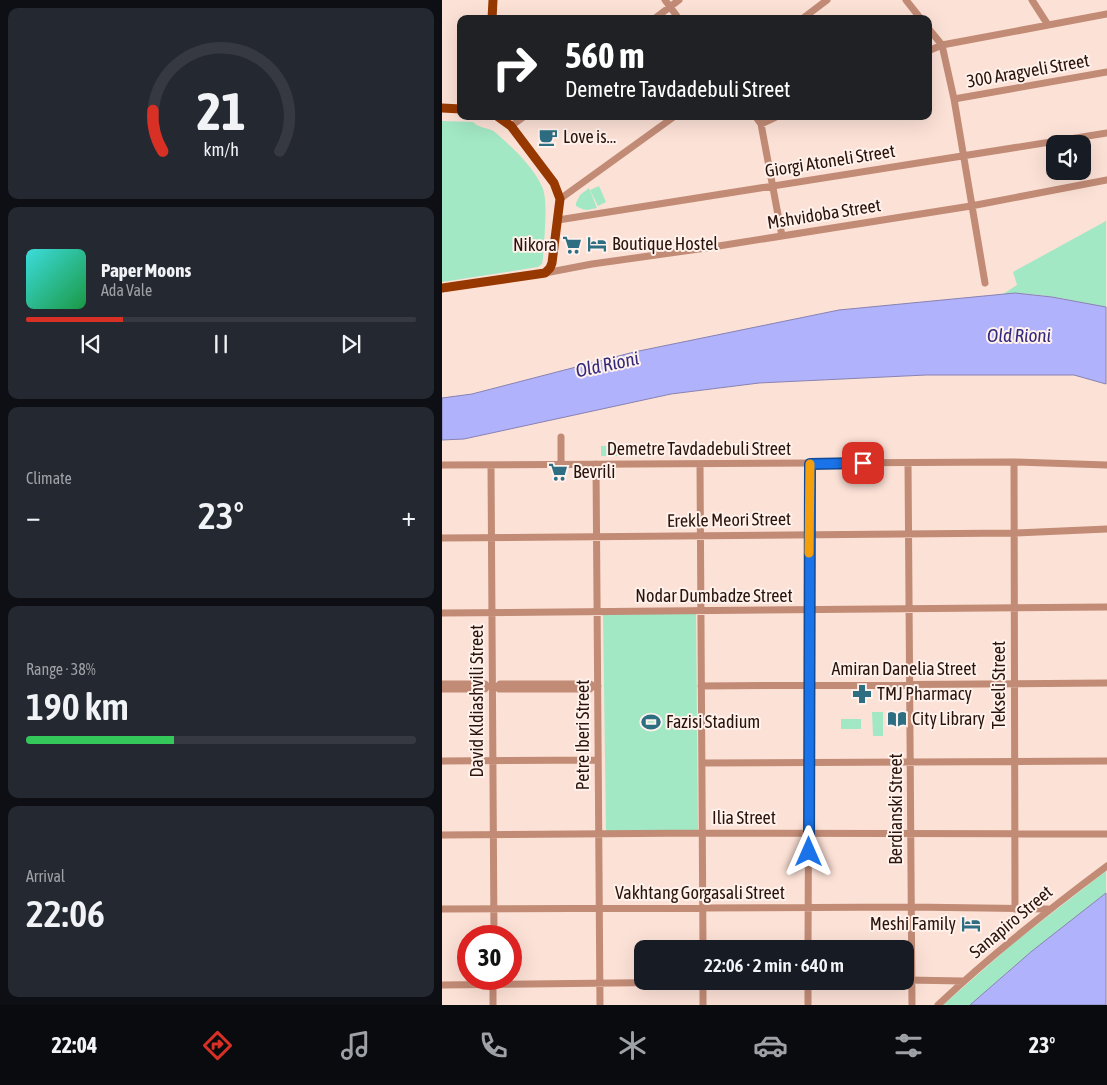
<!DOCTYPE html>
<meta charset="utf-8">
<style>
body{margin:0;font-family:"Asap Condensed",sans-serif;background:#242831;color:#f1f3f6;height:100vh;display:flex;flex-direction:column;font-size:19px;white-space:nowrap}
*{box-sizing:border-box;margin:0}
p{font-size:16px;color:#9ea1a6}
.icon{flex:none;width:28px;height:28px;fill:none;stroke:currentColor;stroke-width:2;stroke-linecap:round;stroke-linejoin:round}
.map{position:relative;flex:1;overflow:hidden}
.side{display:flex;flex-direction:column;gap:8px;padding:8px;background:#0d0f14;width:442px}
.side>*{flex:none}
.banner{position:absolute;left:15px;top:15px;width:475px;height:105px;border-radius:10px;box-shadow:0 5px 20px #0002;background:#202124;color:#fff;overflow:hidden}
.tools{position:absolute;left:604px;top:135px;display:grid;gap:10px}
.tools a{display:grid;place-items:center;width:45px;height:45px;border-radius:10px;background:#171b24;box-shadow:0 5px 20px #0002;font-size:25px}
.speed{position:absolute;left:15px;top:925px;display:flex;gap:10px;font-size:25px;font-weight:700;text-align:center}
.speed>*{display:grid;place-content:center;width:65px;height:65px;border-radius:50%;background:#171b24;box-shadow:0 5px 20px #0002;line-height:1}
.speed .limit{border:8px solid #d22;background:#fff;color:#111}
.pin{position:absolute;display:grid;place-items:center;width:42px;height:42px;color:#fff;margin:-21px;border-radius:10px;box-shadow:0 2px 8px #0006}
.me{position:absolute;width:55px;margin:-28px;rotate:0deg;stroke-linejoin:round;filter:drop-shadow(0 0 4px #0008)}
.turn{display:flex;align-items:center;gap:18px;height:105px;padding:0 25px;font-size:22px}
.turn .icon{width:65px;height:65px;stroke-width:2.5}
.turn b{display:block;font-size:35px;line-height:42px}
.big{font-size:38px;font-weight:600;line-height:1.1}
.side .tile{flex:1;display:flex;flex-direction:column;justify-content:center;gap:8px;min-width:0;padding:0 18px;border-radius:10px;background:#242831}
.side .dial{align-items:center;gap:0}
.dial svg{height:130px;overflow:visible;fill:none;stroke:#363941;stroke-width:7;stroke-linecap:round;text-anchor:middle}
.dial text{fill:#f1f3f6;stroke:none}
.song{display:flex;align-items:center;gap:15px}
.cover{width:60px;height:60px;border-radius:8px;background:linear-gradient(135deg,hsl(180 70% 55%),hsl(140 70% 35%))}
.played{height:5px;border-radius:2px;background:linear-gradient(90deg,#d93025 25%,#363941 25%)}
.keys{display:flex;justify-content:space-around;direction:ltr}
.heat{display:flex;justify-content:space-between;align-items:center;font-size:28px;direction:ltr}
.charge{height:8px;border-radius:4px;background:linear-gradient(90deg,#34c759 38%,#363941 0)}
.trip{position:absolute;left:192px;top:940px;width:280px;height:50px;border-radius:10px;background:#171b24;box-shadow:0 5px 20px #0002;font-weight:600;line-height:50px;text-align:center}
.tab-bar{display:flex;height:80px;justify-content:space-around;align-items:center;background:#090b0e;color:#9ea1a6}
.tab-bar .icon{width:35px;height:35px}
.tab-bar .current{color:#d93025}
.tab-bar b{font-size:22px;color:#f1f3f6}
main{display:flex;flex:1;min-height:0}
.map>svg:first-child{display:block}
.green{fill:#a2e8c5}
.water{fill:#b0b2fb;stroke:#8882b3}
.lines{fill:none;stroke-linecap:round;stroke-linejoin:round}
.minor{stroke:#c18b76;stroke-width:7}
.major{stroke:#973801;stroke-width:9}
.route-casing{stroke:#114b97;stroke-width:12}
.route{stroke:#1a73e8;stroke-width:9}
.slow{stroke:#f59e0b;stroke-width:9}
.labels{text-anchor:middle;stroke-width:4;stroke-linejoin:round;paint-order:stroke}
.street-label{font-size:18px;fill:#2a130a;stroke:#fff1ec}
.poi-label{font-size:18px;fill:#2a130a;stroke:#fff1ec;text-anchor:start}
.water-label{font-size:19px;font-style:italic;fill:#33297b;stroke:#fff1ec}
</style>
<main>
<section class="side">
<div class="tile dial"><svg viewBox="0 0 100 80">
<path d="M14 69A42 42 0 1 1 86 69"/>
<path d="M14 69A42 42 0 0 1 8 44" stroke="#d93025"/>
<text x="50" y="56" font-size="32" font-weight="700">21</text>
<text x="50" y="72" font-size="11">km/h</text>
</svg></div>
<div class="tile">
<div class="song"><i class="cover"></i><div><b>Paper Moons</b><p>Ada Vale</p></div></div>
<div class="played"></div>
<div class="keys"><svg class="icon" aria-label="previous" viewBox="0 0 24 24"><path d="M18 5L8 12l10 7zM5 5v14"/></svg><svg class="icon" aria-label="pause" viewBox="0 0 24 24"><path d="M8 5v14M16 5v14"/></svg><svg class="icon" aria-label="next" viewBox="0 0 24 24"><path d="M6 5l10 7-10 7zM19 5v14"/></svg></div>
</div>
<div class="tile"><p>Climate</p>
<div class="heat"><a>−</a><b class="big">23°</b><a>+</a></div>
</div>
<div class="tile"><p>Range · 38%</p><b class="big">190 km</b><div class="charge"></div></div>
<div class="tile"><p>Arrival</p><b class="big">22:06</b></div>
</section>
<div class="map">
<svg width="665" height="1005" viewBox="0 0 665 1005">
<rect width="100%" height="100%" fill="#fce1d6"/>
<path class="green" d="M0,121L31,122C37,129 48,127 54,133C70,147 93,168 101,189C106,203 102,241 101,258L100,264L96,267L0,282Z
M157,186L164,202L156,206L148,190Z
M147,188L155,208L145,210L140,209L134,206V203L138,195Z
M664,221V307C631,301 595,291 561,294L575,285L571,272Z
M159,446H178V456H159Z
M254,613L256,830L164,831L161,614Z
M430,712H441V736H431Z
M399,719H419V729H399Z
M664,871V893L590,951L528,1005H501L574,941Z"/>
<path class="water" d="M573,293L610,297L664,307V384L632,375H484L317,383L229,394L22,439L0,440V398L30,394L192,352L397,310Z
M664,893V1005H528L590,951Z"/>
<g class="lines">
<path class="minor" d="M223,0L237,19
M464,0L479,19
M590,0L606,25
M212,19L237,0
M360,19L385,0
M486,28L500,45L512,99L543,283
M486,51L500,45L665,14
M512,99L665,72
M313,116L319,124L340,236
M319,124L336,116
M69,126L83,116
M118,199L233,116
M116,220L665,133
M103,273L150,264L264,248L529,206L665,180
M119,437V465
M572,462L573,909
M466,463L470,1005
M154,464L158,1005
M258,464L261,949
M0,465L572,462L665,465
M49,465L52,936
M0,538L572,533L665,529
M0,613L665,607
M0,684H43L45,686
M259,686L665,683
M55,687L58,684H148L151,686
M0,689H43L45,686L55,687L57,689H148L151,686H156
M0,761L156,760
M260,763L665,761
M0,835L260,833L665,834
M0,909L469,907L606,909
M366,949L368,463
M51,979V1005
M464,980L522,981
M261,981V1005
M0,985L353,981
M366,1005V981
M496,1005C549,955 606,910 665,866"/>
<path class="major" d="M50,19L51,0
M0,108L19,109
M0,288L103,273L108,268L110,263L118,199L112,183L69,126L55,116"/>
</g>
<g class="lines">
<g class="route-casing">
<path id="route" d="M367,852L368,464L421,463"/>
</g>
<use href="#route" class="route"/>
<path class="slow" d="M367,553L368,464"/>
</g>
<defs>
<g id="cafe-bare" transform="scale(1.5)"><path d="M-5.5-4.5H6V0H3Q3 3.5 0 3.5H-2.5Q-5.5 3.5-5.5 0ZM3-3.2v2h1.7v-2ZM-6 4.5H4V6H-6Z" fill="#2e6e83" stroke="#fff1ec" stroke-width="2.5" paint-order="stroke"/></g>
<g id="hotel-bare" transform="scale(1.5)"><path d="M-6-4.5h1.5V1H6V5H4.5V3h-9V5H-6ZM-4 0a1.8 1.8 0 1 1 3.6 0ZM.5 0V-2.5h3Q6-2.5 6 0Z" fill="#2e6e83" stroke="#fff1ec" stroke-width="2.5" paint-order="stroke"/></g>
<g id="supermarket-bare" transform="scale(1.5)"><path d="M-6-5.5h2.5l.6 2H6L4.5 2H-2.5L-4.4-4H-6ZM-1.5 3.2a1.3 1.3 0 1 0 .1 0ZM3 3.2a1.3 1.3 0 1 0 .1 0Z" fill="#2e6e83" stroke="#fff1ec" stroke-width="2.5" paint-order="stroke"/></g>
<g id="pharmacy-bare" transform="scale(1.5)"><path d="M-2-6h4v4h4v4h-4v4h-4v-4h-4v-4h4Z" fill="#2e6e83" stroke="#fff1ec" stroke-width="2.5" paint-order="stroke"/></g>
<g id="library-bare" transform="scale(1.5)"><path d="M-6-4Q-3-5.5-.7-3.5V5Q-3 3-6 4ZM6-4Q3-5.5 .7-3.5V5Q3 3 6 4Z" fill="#2e6e83" stroke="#fff1ec" stroke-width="2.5" paint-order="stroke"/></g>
<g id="stadium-bare" transform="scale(1.5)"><path d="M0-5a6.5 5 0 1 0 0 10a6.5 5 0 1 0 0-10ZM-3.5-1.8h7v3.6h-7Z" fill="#2e6e83" stroke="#fff1ec" stroke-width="2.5" paint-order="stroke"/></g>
</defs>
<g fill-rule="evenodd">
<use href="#cafe-bare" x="106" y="137"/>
<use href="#hotel-bare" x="155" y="244"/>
<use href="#supermarket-bare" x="130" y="245"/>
<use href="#supermarket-bare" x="116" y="472"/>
<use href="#pharmacy-bare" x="420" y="694"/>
<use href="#library-bare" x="455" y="719"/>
<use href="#stadium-bare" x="209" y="722"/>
<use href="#hotel-bare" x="529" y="924"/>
</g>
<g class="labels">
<g class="street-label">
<text transform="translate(586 71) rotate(-10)" y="6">300 Aragveli Street</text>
<text transform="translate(388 161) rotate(-9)" y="6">Giorgi Atoneli Street</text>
<text transform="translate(382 214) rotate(-9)" y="6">Mshvidoba Street</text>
<text x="257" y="455">Demetre Tavdadebuli Street</text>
<text transform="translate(287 520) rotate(-1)" y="6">Erekle Meori Street</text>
<text x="272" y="602">Nodar Dumbadze Street</text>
<text x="462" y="675">Amiran Danelia Street</text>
<text transform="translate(557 685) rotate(-90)" y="6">Tekseli Street</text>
<text transform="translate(35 701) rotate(-90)" y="6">David Kldiashvili Street</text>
<text transform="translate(141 735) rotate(-90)" y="6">Petre Iberi Street</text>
<text transform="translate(454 809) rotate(-90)" y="6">Berdianski Street</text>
<text x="302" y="824">Ilia Street</text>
<text x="258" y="899">Vakhtang Gorgasali Street</text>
<text transform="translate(569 922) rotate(-40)" y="6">Sanapiro Street</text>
</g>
<g class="poi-label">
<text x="121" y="143">Love is...</text>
<text x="170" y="250">Boutique Hostel</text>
<text x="115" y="251" text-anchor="end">Nikora</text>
<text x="131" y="478">Bevrili</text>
<text x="435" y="700">TMJ Pharmacy</text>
<text x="470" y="725">City Library</text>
<text x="224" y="728">Fazisi Stadium</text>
<text x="514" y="930" text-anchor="end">Meshi Family</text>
</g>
<g class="water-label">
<text x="577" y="342">Old Rioni</text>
<text transform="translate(165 364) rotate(-12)" y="7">Old Rioni</text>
</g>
</g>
</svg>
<div class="tools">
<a><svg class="icon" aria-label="sound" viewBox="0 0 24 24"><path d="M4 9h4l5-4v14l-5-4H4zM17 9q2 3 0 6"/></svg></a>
</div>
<div class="speed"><div class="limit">30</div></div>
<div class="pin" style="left:421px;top:463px;background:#d93025"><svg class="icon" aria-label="arrive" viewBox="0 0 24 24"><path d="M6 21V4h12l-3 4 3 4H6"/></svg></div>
<svg class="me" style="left:367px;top:852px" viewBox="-20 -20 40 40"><path d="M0-17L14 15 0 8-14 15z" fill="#1a73e8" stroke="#fff" stroke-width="4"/></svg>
<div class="trip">22:06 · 2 min · 640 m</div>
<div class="banner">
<div class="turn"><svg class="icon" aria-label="right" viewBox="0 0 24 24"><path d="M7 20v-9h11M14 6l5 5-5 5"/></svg><div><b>560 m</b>Demetre Tavdadebuli Street</div></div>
</div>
</div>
</main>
<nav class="tab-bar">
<b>22:04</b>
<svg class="icon current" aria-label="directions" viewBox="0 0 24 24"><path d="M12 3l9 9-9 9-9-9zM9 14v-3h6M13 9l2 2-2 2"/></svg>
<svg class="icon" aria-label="music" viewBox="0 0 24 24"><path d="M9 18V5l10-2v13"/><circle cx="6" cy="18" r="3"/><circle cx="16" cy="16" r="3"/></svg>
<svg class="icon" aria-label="phone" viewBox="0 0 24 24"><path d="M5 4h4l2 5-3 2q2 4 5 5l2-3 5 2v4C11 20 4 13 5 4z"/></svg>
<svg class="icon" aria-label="climate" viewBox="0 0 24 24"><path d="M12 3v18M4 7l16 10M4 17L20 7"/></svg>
<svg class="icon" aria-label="car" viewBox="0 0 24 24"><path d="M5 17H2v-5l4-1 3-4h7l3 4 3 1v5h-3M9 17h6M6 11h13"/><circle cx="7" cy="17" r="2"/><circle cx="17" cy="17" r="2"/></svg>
<svg class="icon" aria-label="filters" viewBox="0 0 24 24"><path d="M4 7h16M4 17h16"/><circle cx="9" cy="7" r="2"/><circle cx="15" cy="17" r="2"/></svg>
<b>23°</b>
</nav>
